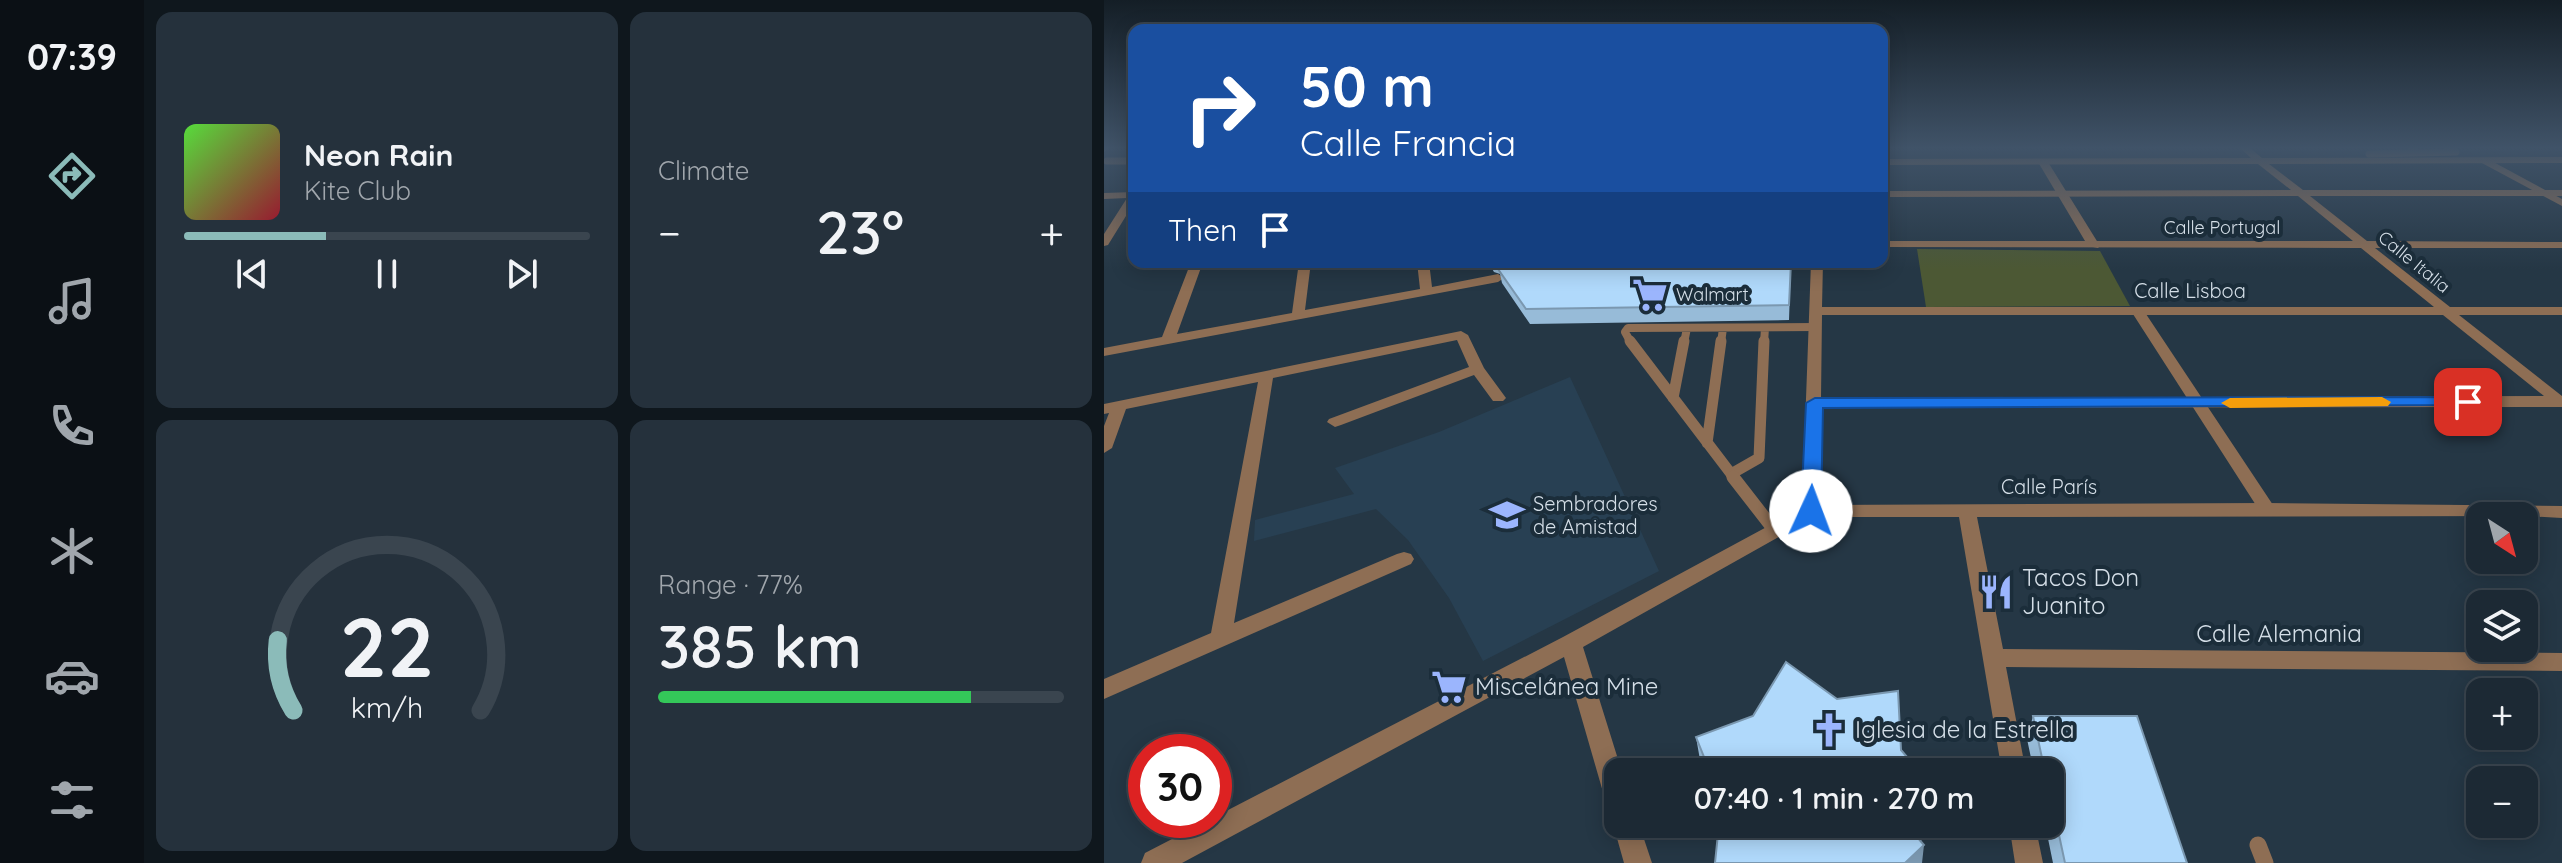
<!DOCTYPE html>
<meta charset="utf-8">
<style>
body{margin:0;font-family:Quicksand,sans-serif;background:#25313c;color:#f1f3f6;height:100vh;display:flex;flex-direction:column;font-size:30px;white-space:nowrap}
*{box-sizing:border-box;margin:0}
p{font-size:26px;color:#a0a6ac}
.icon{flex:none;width:44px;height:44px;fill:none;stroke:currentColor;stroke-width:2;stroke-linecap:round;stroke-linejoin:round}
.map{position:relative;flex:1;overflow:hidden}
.details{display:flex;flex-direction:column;gap:12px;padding:12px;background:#0f171d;width:960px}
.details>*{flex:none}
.hud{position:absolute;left:24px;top:24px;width:760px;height:244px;border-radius:16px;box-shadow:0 4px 20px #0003,0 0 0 2px #3a454f;background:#1a4fa0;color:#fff;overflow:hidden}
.needle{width:52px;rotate:144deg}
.tools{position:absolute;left:1362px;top:502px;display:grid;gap:16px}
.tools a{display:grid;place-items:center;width:72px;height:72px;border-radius:16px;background:#1c2934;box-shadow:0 4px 20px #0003,0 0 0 2px #3a454f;font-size:40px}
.speed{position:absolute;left:24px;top:734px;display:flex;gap:16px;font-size:40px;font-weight:700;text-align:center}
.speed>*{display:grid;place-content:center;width:104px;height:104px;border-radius:50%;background:#1c2934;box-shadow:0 4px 20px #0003,0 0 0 2px #3a454f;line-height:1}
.speed .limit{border:12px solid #d22;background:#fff;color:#111}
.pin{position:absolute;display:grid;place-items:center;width:68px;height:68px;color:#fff;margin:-34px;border-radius:16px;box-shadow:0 4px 12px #0006}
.me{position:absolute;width:88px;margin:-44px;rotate:2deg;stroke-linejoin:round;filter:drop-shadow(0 0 6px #0008)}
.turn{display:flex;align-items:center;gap:28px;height:168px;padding:0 40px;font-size:36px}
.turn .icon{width:104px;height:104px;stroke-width:2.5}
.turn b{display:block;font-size:56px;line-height:68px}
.then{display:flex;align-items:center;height:76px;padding:0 40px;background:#0003;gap:16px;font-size:30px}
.big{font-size:60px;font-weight:600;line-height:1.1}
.details .tile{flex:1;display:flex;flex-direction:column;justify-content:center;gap:12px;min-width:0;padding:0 28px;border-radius:16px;background:#25313c}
.details .dial{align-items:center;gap:0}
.dial svg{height:208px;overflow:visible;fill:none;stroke:#3a454f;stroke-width:7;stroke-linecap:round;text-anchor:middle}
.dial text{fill:#f1f3f6;stroke:none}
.song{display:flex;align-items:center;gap:24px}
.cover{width:96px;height:96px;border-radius:12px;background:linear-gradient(135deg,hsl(110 70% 55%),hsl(350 70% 35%))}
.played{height:8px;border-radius:4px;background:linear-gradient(90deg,#8bbbb9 35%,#3a454f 35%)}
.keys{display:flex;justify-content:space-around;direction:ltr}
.heat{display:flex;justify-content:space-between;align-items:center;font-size:44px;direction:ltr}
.charge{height:12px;border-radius:6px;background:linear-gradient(90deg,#34c759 77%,#3a454f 0)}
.details .tiles{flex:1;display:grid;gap:12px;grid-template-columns:repeat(2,1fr)}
.trip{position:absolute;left:500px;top:758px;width:460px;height:80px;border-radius:16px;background:#1c2934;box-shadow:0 4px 20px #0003,0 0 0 2px #3a454f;font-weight:600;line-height:80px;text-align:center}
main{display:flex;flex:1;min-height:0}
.tab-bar{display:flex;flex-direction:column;width:144px;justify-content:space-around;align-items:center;background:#0b1015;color:#a0a6ac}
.tab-bar .icon{width:56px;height:56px}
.tab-bar .on{color:#8bbbb9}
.tab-bar b{font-size:36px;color:#f1f3f6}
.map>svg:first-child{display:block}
.built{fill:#284053}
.green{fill:#4c5834}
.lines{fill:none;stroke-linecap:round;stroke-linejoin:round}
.service-far4{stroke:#8e6e54;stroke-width:7}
.service-far3{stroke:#8e6e54;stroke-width:8}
.service-far2{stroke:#8e6e54;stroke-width:11}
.service-far1{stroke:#8e6e54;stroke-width:13}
.service{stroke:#8e6e54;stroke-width:17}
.pedestrian{fill:#8e6e54;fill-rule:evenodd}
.minor{fill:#8e6e54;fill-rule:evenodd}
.wall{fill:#97bbd8}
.shaded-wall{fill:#7b98b0}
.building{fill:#b0d9fb;stroke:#7b98b0;stroke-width:2}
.route{fill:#1a73e8;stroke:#114b97;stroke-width:2}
.slow{fill:#f59e0b}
.labels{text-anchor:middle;stroke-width:8;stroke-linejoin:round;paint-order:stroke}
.far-street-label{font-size:18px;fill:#d4dee7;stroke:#1b2d3a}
.far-poi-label{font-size:18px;fill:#d4dee7;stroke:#1b2d3a;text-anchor:start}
.street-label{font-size:20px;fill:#d4dee7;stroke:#1b2d3a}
.poi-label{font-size:20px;fill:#d4dee7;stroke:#1b2d3a;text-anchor:start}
.near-poi-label{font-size:24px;fill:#d4dee7;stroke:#1b2d3a;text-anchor:start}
.near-street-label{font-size:24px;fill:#d4dee7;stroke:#1b2d3a}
</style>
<main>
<nav class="tab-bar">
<b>07:39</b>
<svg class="icon on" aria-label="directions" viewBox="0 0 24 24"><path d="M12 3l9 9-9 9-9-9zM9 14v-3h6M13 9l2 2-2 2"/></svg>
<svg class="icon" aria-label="music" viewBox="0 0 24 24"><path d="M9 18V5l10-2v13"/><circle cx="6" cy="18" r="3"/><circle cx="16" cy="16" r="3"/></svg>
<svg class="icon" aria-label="phone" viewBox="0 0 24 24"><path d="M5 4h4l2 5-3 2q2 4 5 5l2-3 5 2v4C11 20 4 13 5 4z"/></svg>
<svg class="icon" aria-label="climate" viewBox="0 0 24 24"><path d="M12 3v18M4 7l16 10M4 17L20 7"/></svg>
<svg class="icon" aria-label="car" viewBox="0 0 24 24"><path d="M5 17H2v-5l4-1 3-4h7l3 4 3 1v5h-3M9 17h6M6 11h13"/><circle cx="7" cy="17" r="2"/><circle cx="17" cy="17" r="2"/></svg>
<svg class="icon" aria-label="filters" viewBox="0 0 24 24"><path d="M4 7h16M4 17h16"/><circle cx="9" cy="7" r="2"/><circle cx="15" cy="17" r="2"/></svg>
</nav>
<section class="details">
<div class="tiles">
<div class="tile">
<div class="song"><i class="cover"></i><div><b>Neon Rain</b><p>Kite Club</p></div></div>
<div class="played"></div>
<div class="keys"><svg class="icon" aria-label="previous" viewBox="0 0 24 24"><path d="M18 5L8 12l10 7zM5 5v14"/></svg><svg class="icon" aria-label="pause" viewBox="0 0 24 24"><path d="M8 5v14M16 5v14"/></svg><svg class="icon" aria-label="next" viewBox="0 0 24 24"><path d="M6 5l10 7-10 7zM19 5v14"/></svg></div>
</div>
<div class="tile"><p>Climate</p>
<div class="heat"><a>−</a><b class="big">23°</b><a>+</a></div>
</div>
<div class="tile dial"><svg viewBox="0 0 100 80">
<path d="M14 69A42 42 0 1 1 86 69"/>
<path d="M14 69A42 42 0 0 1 8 42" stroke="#8bbbb9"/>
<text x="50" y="56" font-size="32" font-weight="700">22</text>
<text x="50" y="72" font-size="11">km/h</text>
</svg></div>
<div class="tile"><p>Range · 77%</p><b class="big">385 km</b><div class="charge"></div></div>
</div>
</section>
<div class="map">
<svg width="1458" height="863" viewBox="0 0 1458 863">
<rect width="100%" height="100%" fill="#253745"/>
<path class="built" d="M466,377L555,571L379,661L345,598L304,540L272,509L150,541L151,520L250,494L231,468L335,432Z"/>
<path class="green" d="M813,249L996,251L1026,306L822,307Z"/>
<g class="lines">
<path class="service-far4" d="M1314,153L1352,152L1344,148
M1265,154L1314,153L1307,148
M3,161H27"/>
<path class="service-far3" d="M527,343L521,332L524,328L713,327
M580,343L583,328
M617,343L619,328
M660,343L661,328"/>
<path class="service-far2" d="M526,341L631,479
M569,398L580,341
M603,443L617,341
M627,474L655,458L660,341"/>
<path class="service-far1" d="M629,477L671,531"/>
<path class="service" d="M1154,845L1161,863"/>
<path class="pedestrian" d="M1376,158H1382L1458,199V206L1376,162Z
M936,160L944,162L996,246L994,248L984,246L934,162Z
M1033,307L1038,308L1169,505L1172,509L1169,513H1157L1027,311Z"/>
<path class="minor" d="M0,148H5L0,152Z
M1136,148H1146L1158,158L1458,157V163L1165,164L1199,190H1458V196H1206L1263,241L1458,242V248H1271L1346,307H1458V315H1355L1458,396V407L717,408L716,505L1163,503L1458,506V518L1420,516L873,517L899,649L1458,653V671L902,667L922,772H898L855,517H710L479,647L518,772H514V812L505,808L501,799L460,657L78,863H37L41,853L459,637L698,508L707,262H719L718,307H1330L1257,248L778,247V241H1249L1194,196L778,197V191L1187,190L1154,164L778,165V159L1147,158ZM718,315H1339L1440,396L717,398Z
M30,192V203L4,245L0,246V234L23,198L0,199V193Z
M87,262H99L73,334L188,313L195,262H207L201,310L316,289L313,262H325L328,287L394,274L400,278L394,282L0,356V348L58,337Z
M357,331L364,335L380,368L402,398L399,401H389L370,375L237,425L231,427L223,422L225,419L365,367L353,340L169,378L130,623L293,554L300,552L307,554L310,559L307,564L0,699V679L107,633L154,382L22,409L8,448L0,453V426L5,413L0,414V404Z
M514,814V824H535L548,863H520L509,824Z
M905,824H931L939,863H911Z"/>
</g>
<path class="wall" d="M384,262H687L685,320L426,324L398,283L396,274L390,272Z
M929,716L1083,863H949L941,824H946V772H930L923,739Z
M592,737L797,750L816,772H601L596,760Z"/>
<path class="shaded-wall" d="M813,824H839V826L803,850L806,829Z
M820,845L818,863H801Z"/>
<path class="building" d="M397,262H687L685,305L422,309L394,269L399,263Z
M682,662L733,699L794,691L797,750L816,772H606L592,737L649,716Z
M929,716H1033L1083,863H961L946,793V772H941Z
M615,824H813L806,829L820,845L801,863H611Z"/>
<linearGradient id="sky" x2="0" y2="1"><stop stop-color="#141e26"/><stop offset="0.55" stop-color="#405368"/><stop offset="1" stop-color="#405368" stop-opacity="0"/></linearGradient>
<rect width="1458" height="269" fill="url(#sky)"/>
<path class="route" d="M1364,397L1372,402L1370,405L719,408L717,511L714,516H700L697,511L702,403L711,398Z"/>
<path class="slow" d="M1278,397L1287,402L1284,406L1126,408L1117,403L1126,398Z"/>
<defs>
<g id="supermarket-bare" transform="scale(2.76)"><path d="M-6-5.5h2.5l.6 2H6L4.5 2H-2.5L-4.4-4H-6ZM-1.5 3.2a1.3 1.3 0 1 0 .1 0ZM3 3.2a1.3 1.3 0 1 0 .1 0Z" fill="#9bb5fd" stroke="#1b2d3a" stroke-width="2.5" paint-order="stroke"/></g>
<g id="school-bare" transform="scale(2.76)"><path d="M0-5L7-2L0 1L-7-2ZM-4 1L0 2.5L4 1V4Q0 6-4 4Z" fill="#9bb5fd" stroke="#1b2d3a" stroke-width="2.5" paint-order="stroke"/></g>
<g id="restaurant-bare" transform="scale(2.76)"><path d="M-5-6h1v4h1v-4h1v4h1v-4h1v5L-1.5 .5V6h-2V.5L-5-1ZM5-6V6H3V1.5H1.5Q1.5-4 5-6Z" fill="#9bb5fd" stroke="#1b2d3a" stroke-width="2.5" paint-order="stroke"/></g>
<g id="church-bare" transform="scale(2.76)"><path d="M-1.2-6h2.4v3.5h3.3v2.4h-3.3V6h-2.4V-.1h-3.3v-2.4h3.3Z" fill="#9bb5fd" stroke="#1b2d3a" stroke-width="2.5" paint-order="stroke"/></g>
</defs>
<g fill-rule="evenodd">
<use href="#supermarket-bare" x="546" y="295"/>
<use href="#school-bare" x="403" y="515"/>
<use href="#restaurant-bare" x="892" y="592"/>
<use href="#supermarket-bare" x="345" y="687"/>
<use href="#church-bare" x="725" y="730"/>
</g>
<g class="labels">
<g class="far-street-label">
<text x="1118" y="234">Calle Portugal</text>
<text transform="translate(1310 262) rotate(39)" y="6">Calle Italia</text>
</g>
<g class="far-poi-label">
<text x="572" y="301">Walmart</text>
</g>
<g class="street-label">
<text x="1086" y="298">Calle Lisboa</text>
<text x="945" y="494">Calle París</text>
</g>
<g class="poi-label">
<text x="429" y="511">Sembradores<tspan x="429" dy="23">de Amistad</tspan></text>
</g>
<g class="near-poi-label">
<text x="918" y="586">Tacos Don<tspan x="918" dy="28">Juanito</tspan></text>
<text x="371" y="695">Miscelánea Mine</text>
<text x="751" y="738">Iglesia de la Estrella</text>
</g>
<g class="near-street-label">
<text x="1175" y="642">Calle Alemania</text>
</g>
</g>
</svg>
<div class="tools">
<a><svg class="needle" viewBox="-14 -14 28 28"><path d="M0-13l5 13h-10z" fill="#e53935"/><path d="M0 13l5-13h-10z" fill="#a0a6ac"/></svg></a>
<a><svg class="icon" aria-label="layers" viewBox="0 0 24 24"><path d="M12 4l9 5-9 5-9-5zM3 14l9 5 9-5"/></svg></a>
<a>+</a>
<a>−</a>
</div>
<div class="speed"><div class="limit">30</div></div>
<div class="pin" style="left:1364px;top:402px;background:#d93025"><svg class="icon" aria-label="arrive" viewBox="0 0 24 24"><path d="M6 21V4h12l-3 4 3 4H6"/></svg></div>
<svg class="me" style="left:707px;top:511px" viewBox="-20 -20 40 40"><circle r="19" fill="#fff"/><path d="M0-13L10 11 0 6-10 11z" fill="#1a73e8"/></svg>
<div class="trip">07:40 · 1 min · 270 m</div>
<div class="hud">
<div class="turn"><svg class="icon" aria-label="right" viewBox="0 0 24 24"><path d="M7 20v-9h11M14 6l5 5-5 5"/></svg><div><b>50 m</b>Calle Francia</div></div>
<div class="then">Then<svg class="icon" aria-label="arrive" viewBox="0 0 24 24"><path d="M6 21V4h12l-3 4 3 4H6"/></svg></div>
</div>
</div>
</main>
